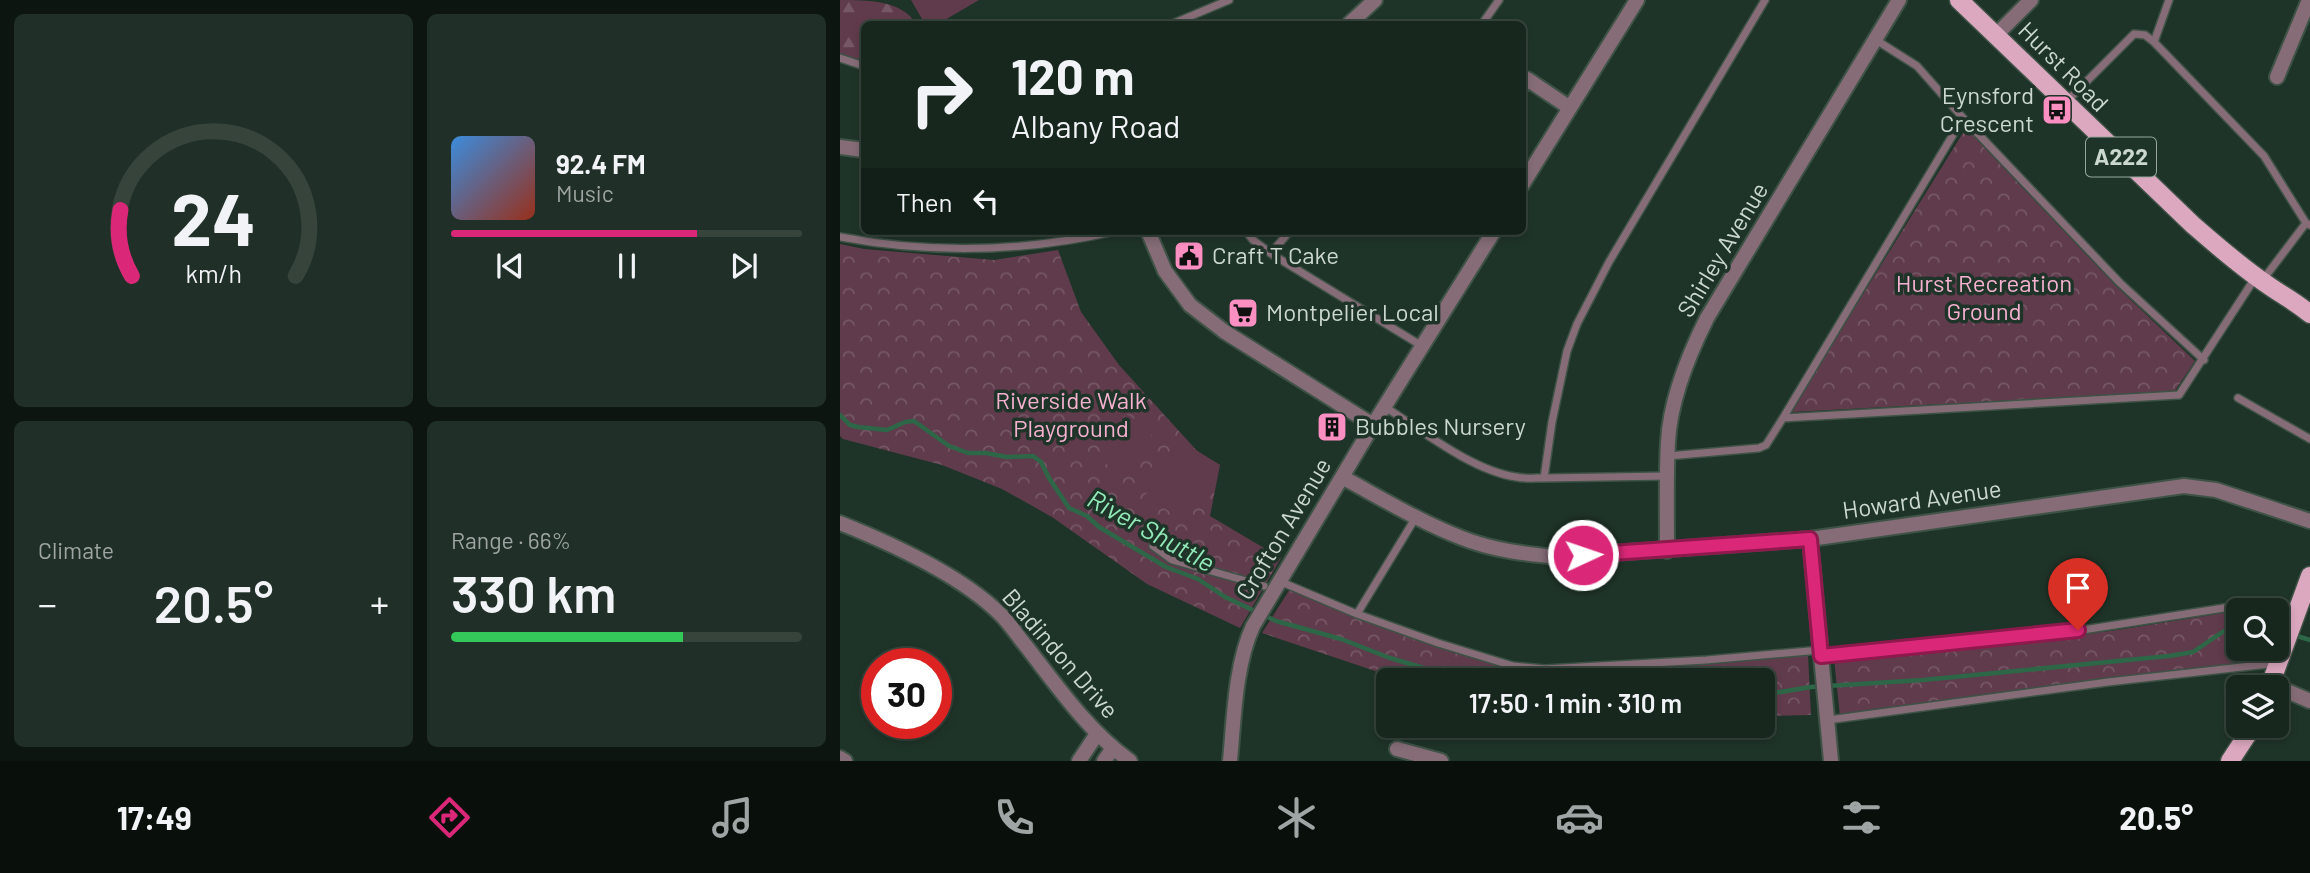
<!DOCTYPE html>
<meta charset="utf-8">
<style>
body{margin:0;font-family:Barlow,sans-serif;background:#202f27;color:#f1f3f6;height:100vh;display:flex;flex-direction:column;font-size:26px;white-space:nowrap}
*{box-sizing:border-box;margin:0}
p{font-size:23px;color:#9ea5a4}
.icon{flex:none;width:38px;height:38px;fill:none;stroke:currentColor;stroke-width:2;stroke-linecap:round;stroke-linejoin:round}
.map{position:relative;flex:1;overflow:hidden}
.details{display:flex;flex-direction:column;gap:14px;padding:14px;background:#0d1510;width:840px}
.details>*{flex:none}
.hud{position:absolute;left:21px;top:21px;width:665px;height:214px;border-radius:10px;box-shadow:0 4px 10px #0003,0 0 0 2px #36443c;background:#17271e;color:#f1f3f6;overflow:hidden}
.buttons{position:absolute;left:1386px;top:598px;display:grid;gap:14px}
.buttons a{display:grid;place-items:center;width:63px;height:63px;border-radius:10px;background:#17271e;box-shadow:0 4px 10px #0003,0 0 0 2px #36443c;font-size:35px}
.speed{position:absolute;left:21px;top:648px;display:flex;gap:14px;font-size:35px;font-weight:700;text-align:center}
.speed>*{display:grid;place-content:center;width:91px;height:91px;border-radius:50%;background:#17271e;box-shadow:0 4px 10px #0003,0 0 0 2px #36443c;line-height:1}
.speed .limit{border:10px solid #d22;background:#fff;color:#111}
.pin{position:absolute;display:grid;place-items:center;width:60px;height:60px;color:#fff;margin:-72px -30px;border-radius:50% 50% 50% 0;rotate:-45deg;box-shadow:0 0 7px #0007}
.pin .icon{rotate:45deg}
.me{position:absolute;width:77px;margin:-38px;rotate:87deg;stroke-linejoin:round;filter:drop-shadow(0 0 5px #0008)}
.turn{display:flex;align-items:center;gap:24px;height:147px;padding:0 35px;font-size:32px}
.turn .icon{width:91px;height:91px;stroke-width:2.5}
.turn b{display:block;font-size:49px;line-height:60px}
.then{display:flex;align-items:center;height:66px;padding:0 35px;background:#0003;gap:14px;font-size:26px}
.big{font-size:52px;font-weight:600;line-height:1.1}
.details .card{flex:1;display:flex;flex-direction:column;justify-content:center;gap:10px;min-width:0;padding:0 24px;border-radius:10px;background:#202f27}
.details .dial{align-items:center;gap:0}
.dial svg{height:182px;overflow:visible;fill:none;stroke:#36443c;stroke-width:7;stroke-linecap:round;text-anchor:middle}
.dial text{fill:#f1f3f6;stroke:none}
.song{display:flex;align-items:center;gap:21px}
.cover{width:84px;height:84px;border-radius:10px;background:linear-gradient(135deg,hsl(210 70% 55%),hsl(10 70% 35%))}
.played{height:7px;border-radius:4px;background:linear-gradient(90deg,#db2777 70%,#36443c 70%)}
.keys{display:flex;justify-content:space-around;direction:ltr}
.heat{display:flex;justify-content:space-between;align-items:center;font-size:38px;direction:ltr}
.charge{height:10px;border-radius:5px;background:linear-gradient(90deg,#34c759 66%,#36443c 0)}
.details .tiles{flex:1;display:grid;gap:14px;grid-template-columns:repeat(2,1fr)}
.trip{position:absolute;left:536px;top:668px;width:399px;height:70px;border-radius:10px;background:#17271e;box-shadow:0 4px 10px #0003,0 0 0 2px #36443c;font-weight:600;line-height:70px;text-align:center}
.menu{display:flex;height:112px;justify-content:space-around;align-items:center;background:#09100c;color:#9ea5a4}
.menu .icon{width:49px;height:49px}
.menu .current{color:#db2777}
.menu b{font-size:32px;color:#f1f3f6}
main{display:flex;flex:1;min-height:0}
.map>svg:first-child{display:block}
.forest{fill:url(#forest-firs)}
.park{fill:url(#park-crowns)}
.garden{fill:#603b4c}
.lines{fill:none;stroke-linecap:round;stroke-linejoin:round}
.stream{stroke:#2d6748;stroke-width:4.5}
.service-casing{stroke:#3e5246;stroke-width:10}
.minor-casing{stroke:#3e5246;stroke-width:18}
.primary-casing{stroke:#3e5246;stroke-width:21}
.service{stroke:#856c77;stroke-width:7}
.minor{stroke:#856c77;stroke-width:14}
.primary{stroke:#dca8bf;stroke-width:18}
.route-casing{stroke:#8e194d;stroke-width:18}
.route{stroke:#db2777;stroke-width:12}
.labels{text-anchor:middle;stroke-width:7;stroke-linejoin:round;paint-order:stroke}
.shield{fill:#1f3428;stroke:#97a79e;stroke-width:2}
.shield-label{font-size:23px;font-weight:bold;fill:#cbd8d0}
.street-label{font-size:24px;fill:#cbd8d0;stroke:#1f3428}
.poi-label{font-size:24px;fill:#cbd8d0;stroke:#1f3428;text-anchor:start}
.park-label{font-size:24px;fill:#f5b1cf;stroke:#1f3428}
.water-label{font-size:26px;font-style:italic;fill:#92e9b8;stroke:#1f3428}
</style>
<main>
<section class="details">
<div class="tiles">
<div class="card dial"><svg viewBox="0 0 100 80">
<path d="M14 69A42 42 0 1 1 86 69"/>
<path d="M14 69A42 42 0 0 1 9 40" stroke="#db2777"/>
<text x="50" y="56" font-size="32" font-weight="700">24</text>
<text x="50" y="72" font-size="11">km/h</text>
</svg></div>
<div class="card">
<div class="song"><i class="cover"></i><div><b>92.4 FM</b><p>Music</p></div></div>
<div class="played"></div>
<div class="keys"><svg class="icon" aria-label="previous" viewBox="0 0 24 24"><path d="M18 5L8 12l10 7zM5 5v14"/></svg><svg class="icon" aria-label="pause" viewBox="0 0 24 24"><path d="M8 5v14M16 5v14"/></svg><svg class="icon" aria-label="next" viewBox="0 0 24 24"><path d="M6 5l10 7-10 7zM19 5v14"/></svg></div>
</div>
<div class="card"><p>Climate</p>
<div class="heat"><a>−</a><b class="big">20.5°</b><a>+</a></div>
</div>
<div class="card"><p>Range · 66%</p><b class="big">330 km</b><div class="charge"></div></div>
</div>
</section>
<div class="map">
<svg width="1470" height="761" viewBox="0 0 1470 761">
<defs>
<pattern id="forest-firs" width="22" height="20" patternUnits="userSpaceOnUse" patternTransform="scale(1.75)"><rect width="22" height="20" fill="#603b4c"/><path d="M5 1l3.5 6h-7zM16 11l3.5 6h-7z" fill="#755765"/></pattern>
<pattern id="park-crowns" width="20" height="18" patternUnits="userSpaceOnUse" patternTransform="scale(1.75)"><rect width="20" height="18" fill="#603b4c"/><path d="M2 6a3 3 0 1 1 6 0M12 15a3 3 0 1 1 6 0" fill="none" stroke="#755765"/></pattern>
</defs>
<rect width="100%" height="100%" fill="#1f3428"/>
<path class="forest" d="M0,0C27,0 62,0 76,24H24V62L0,54Z"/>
<path class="park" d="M1126,128L1276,286L1355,361L1334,392L950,412Z
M0,244L24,249L154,260L218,250L241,312L279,365L358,452L380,465L370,516L441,558L400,628L307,584L212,517L162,489L102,465L3,439L0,436Z
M450,589C493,608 536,625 581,641C632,658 679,674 733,672L895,662L968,655L971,715L922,716V681H565L422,633Z
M1434,608L1443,610L1437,626V611H1398V649H1428L1423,663L1000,716L994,658L1271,631L1409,609Z"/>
<path class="garden" d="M71,0H139L98,24H85Z
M286,414L314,431L286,476L258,459Z
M340,440L380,465L345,521L305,496Z"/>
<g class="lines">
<path class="stream" d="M0,415L10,425L18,427L47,430L65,422L74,421L109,446L128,453H146L167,457L193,456L201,462L209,478L229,508L247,516L259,527L326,567L358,579L385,597L436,621L501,639L550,658L584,668L611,674L628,681
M1454,635L1470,640
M922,695L971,687L1083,680L1329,656L1353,652L1387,629L1398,626"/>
<g class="service-casing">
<path id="service" d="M332,24L389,0
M642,24L659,0
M1036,40L1077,66L1123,118L943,418L1339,395L1415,278
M1314,42L1329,0
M0,58L24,66
M1225,103L1294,34L1305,35L1314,42L1424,156L1466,223L1470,225
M1123,118L1280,283L1364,360
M406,231L413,240L433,255L582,346
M0,237C91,254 185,252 276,231
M431,253L450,231
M1422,281L1466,223
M1398,398L1470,439
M545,407C583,431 631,470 676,477C685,479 695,478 704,478
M828,456L919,448L926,445L943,418
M827,476L704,478L712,422L727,351L737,324L769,262L925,0
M313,546L332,560L424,586
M439,581L517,614L598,643L673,666L705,669L866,660L980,650
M517,614L576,517
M981,656L1131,640L1217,634L1416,603H1433L1458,609
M988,720L1268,682L1438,663"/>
</g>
<g class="minor-casing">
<path id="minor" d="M509,24L535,0
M1156,35L1191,0
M1437,77L1469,0
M682,86L687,79L730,108
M0,147L24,150
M682,185L797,0
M308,231L325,271L350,305L385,332L533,425
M502,477C541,498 580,522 622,538C652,550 685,554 717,557L970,539L1344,486L1376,490L1470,521
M0,523C50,543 120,575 159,613C169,622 177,635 186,646C218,687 248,731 290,761
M970,539L991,761
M827,551C827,514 826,478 828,442C830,401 849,354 867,318L1059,0
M1431,684L1470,701
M557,749L601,761
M0,758L5,761
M239,761L257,734
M264,761L273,748
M390,761C394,719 395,665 413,626L533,425L654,231"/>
</g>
<g class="primary-casing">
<path id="primary" d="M1119,0L1353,225C1376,245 1400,266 1425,283C1440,294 1456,302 1470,314
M1429,688L1470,576
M1390,761L1413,726"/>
</g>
<use href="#service" class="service"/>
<use href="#minor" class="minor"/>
<use href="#primary" class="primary"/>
</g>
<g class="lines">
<g class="route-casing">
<path id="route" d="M743,555L970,539L981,656L1238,630"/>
</g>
<use href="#route" class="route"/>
</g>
<defs>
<g id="bus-square" transform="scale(1.575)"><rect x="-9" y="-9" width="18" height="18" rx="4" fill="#fc8fc2" stroke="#1f3428"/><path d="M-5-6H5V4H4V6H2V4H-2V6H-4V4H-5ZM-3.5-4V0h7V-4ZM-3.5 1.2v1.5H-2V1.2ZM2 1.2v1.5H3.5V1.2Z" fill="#111"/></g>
<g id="civic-square" transform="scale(1.575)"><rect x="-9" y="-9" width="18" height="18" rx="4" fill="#fc8fc2" stroke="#1f3428"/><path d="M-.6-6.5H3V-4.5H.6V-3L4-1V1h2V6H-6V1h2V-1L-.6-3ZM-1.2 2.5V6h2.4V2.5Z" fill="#111"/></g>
<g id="supermarket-square" transform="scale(1.575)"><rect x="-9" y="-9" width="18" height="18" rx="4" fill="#fc8fc2" stroke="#1f3428"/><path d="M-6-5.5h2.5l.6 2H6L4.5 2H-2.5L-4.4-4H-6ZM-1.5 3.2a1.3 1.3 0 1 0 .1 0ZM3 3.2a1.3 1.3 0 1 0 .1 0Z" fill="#111"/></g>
<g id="building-square" transform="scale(1.575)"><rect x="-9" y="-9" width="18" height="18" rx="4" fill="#fc8fc2" stroke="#1f3428"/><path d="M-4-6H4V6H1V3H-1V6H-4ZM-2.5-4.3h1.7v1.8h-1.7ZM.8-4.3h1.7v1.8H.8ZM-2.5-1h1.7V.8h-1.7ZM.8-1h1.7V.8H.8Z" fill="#111"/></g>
</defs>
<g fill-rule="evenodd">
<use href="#bus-square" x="1217" y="110"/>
<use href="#civic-square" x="349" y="256"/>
<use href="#supermarket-square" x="403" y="313"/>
<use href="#building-square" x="492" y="427"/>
</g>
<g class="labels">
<rect class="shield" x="1246" y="137.5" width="70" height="39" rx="5"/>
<g class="shield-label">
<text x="1281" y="165">A222</text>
</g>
<g class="street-label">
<text transform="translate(1223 67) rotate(45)" y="8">Hurst Road</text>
<text transform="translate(883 250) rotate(-59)" y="8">Shirley Avenue</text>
<text transform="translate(1082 500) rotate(-8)" y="8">Howard Avenue</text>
<text transform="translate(444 529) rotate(-59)" y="8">Crofton Avenue</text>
<text transform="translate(220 654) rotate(49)" y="8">Bladindon Drive</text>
</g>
<g class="poi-label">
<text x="1194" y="104" text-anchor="end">Eynsford<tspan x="1194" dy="28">Crescent</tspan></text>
<text x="372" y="264">Craft T Cake</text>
<text x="426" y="321">Montpelier Local</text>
<text x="515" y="435">Bubbles Nursery</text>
</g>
<g class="park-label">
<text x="1144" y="292">Hurst Recreation<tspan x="1144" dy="28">Ground</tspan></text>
<text x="231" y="409">Riverside Walk<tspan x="231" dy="28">Playground</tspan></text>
</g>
<g class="water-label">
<text transform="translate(311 531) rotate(29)" y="9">River Shuttle</text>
</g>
</g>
</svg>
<div class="buttons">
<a><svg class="icon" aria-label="search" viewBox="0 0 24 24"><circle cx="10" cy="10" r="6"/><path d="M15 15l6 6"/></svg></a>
<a><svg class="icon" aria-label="layers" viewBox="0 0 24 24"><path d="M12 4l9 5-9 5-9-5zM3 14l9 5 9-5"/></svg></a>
</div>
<div class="speed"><div class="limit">30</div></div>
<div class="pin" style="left:1238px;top:630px;background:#d93025"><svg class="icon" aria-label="arrive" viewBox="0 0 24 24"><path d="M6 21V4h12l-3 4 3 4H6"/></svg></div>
<svg class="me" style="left:743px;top:555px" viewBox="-20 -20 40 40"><circle r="17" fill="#db2777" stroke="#fff" stroke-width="3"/><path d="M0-11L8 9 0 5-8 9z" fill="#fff"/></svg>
<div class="trip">17:50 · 1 min · 310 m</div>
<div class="hud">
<div class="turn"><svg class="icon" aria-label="right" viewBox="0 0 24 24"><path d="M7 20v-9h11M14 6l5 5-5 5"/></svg><div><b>120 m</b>Albany Road</div></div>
<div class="then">Then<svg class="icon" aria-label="left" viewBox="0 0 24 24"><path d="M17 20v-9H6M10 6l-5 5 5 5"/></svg></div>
</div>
</div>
</main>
<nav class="menu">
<b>17:49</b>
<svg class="icon current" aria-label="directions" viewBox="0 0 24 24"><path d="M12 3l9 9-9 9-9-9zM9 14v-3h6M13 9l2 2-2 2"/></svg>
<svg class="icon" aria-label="music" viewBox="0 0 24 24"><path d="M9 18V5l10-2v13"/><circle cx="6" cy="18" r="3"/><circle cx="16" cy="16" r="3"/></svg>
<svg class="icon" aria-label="phone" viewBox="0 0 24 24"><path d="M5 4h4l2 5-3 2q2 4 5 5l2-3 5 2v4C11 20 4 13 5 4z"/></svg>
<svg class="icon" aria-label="climate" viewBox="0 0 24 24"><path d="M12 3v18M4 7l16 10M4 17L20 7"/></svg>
<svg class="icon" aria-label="car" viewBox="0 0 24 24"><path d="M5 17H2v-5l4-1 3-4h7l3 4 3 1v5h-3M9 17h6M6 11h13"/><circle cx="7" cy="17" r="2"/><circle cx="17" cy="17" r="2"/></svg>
<svg class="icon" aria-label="filters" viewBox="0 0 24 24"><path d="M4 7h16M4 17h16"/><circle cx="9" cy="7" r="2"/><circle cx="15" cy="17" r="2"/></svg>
<b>20.5°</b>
</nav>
